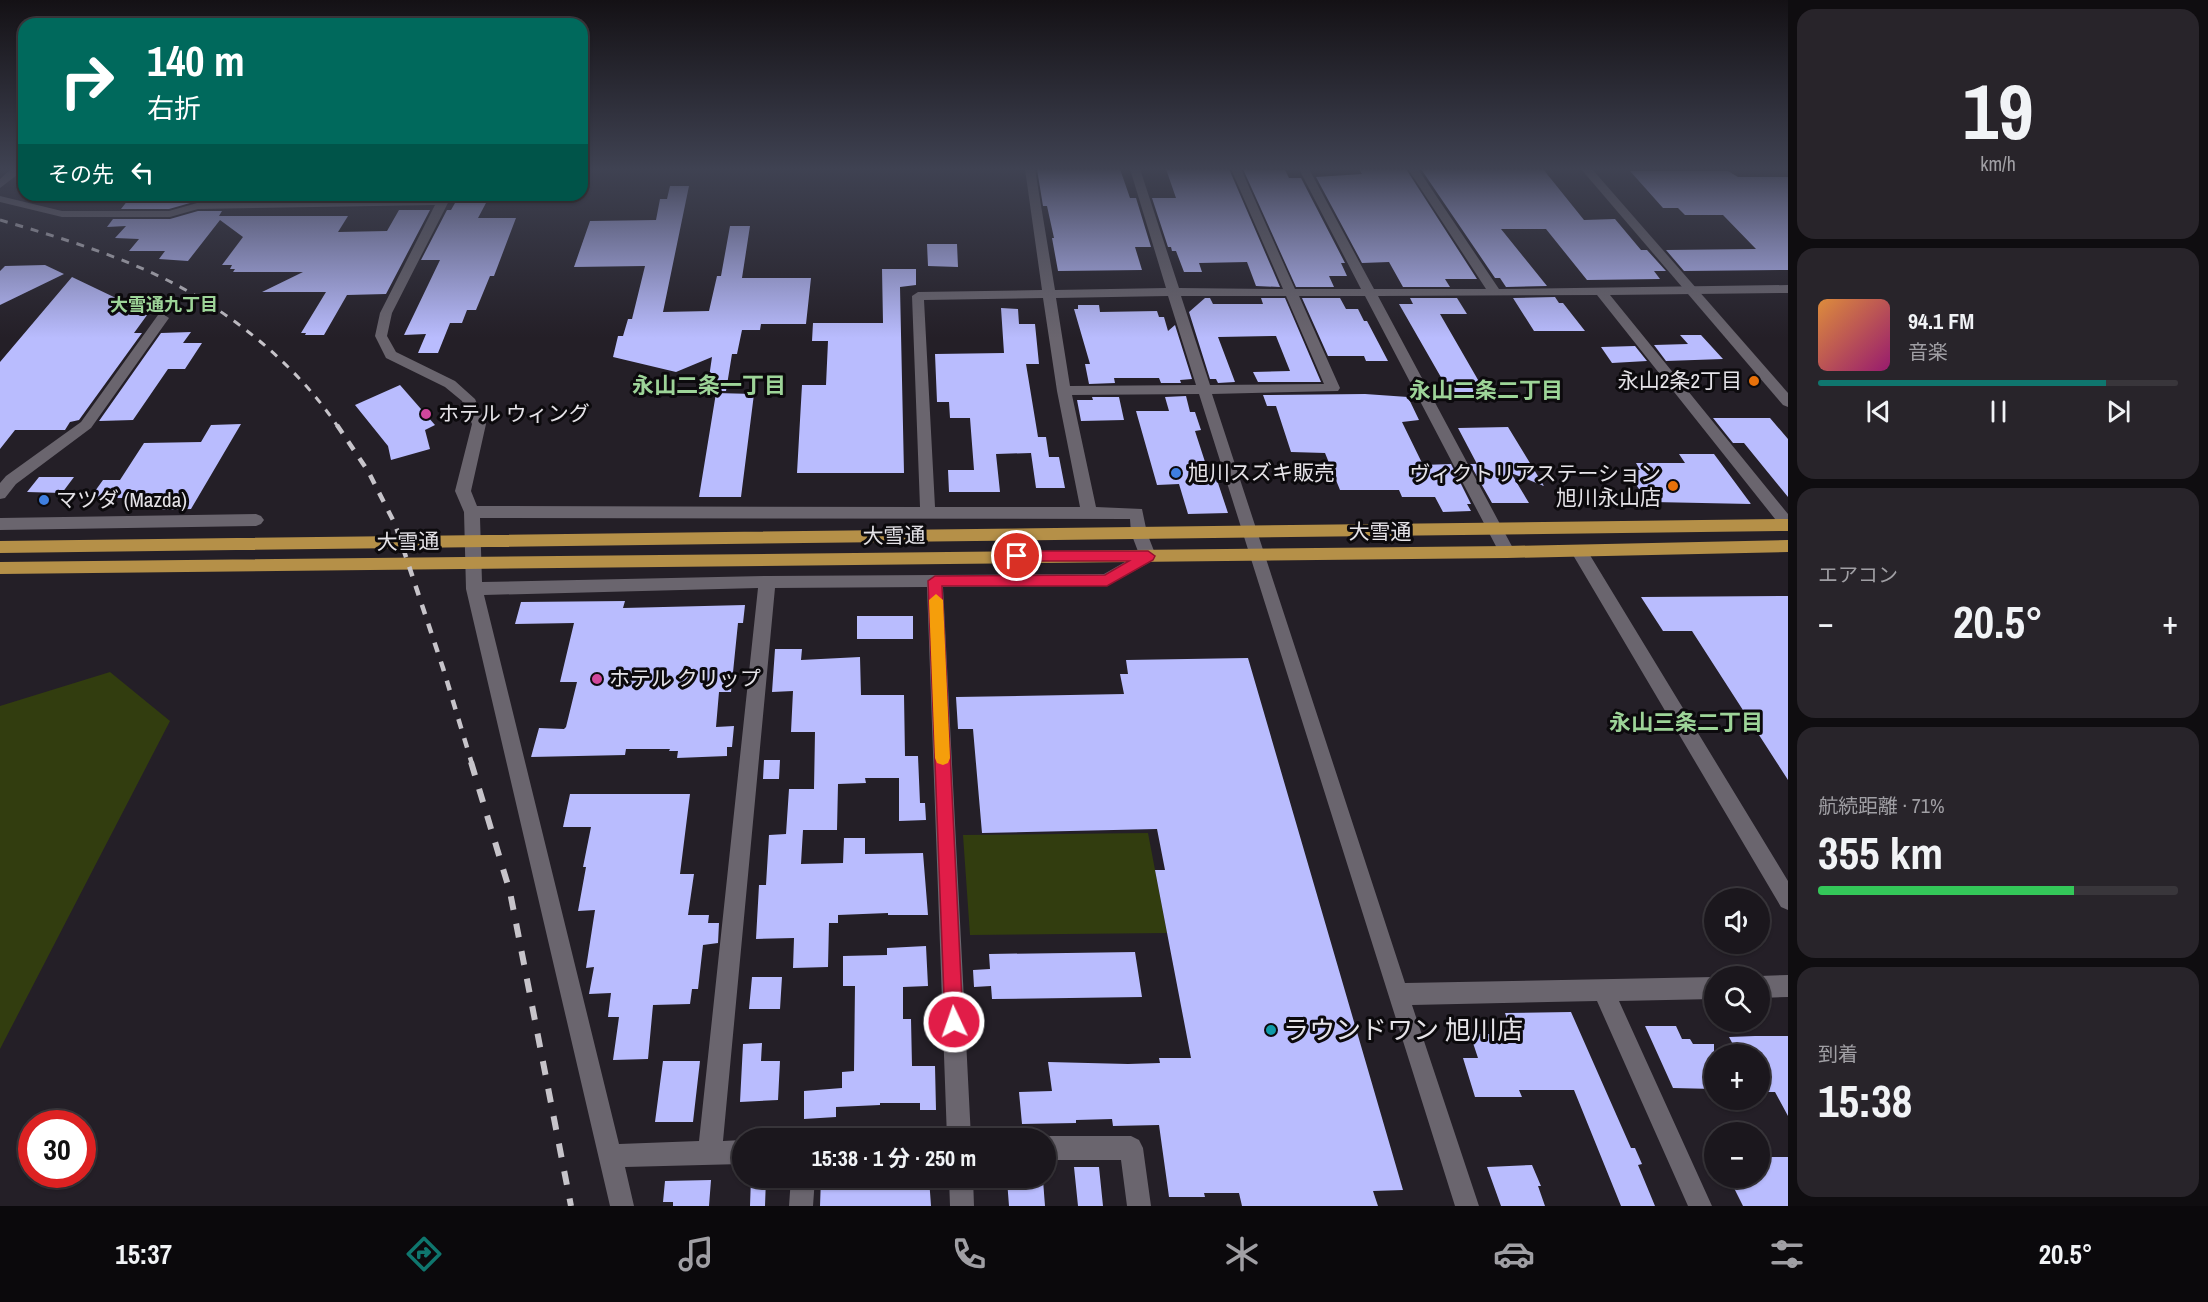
<!DOCTYPE html>
<html lang="ja">
<meta charset="utf-8">
<style>
body{margin:0;font-family:"Archivo Narrow","Noto Sans JP",sans-serif;background:#28242a;color:#f1f3f6;height:100vh;display:flex;flex-direction:column;font-size:22px;white-space:nowrap}
*{box-sizing:border-box;margin:0}
p{font-size:20px;color:#a09fa4}
.icon{flex:none;width:33px;height:33px;fill:none;stroke:currentColor;stroke-width:2;stroke-linecap:round;stroke-linejoin:round}
.map{position:relative;flex:1;overflow:hidden}
.details{display:flex;flex-direction:column;gap:9px;padding:9px;background:#0f0d10;width:420px}
.details>*{flex:none}
.top-card{position:absolute;left:18px;top:18px;width:570px;height:183px;border-radius:18px;box-shadow:0 2px 4px #0004,0 0 0 2px #39363b;background:#00695c;color:#fff;overflow:hidden}
.tools{position:absolute;left:1704px;top:888px;display:grid;gap:12px}
.tools a{display:grid;place-items:center;width:66px;height:66px;border-radius:50%;background:#1b171d;box-shadow:0 2px 4px #0004,0 0 0 2px #39363b;font-size:30px}
.speed{position:absolute;left:18px;top:1110px;display:flex;gap:12px;font-size:30px;font-weight:700;text-align:center}
.speed>*{display:grid;place-content:center;width:78px;height:78px;border-radius:50%;background:#1b171d;box-shadow:0 2px 4px #0004,0 0 0 2px #39363b;line-height:1}
.speed .limit{border:9px solid #d22;background:#fff;color:#111}
.pin{position:absolute;display:grid;place-items:center;width:51px;height:51px;color:#fff;margin:-26px;border:3px solid #fff;border-radius:50%;box-shadow:0 2px 6px #0007}
.me{position:absolute;width:66px;margin:-33px;rotate:357deg;stroke-linejoin:round;filter:drop-shadow(0 0 4px #0008)}
.turn{display:flex;align-items:center;gap:21px;height:126px;padding:0 30px;font-size:27px}
.turn .icon{width:78px;height:78px;stroke-width:2.5}
.turn b{display:block;font-size:42px;line-height:51px}
.then{display:flex;align-items:center;height:57px;padding:0 30px;background:#0003;gap:12px;font-size:22px}
.big{font-size:45px;font-weight:700;line-height:1.1}
.details .tile{flex:1;display:flex;flex-direction:column;justify-content:center;gap:9px;min-width:0;padding:0 21px;border-radius:18px;background:#28242a}
.details .dial{align-items:center;gap:0}
.dial b{font-size:78px;line-height:1}
.song{display:flex;align-items:center;gap:18px}
.cover{width:72px;height:72px;border-radius:9px;background:linear-gradient(135deg,hsl(30 70% 55%),hsl(320 70% 35%))}
.played{height:6px;border-radius:3px;background:linear-gradient(90deg,#0f766e 80%,#39363b 80%)}
.keys{display:flex;justify-content:space-around;direction:ltr}
.heat{display:flex;justify-content:space-between;align-items:center;font-size:33px;direction:ltr}
.charge{height:9px;border-radius:4px;background:linear-gradient(90deg,#34c759 71%,#39363b 0)}
.trip{position:absolute;left:732px;top:1128px;width:324px;height:60px;border-radius:30px;background:#1b171d;box-shadow:0 2px 4px #0004,0 0 0 2px #39363b;font-weight:700;line-height:60px;text-align:center}
.menu{display:flex;height:96px;justify-content:space-around;align-items:center;background:#0b090c;color:#a09fa4}
.menu .icon{width:42px;height:42px}
.menu .on{color:#0f766e}
.menu b{font-size:27px;color:#f1f3f6}
main{display:flex;flex:1;min-height:0}
.map>svg:first-child{display:block}
.green{fill:#323d0f}
.building{fill:#b9bcfe}
.lines{fill:none;stroke-linecap:round;stroke-linejoin:round}
.minor{fill:#6a656e;fill-rule:evenodd}
.tertiary{fill:#6a656e;fill-rule:evenodd}
.trunk{fill:#b59048;fill-rule:evenodd}
.rail-far2{stroke:#c7c4ca;stroke-width:3;stroke-dasharray:8 8;stroke-linecap:butt}
.rail-far1{stroke:#c7c4ca;stroke-width:4.5;stroke-dasharray:10 10;stroke-linecap:butt}
.rail{stroke:#c7c4ca;stroke-width:6;stroke-dasharray:14 14;stroke-linecap:butt}
.route{fill:#e11d48;stroke:#92132f;stroke-width:1.5}
.slow{fill:#f59e0b}
.food-dot{fill:#e8710a;stroke:#0c0a0d;stroke-width:2}
.hotel-dot{fill:#d1479c;stroke:#0c0a0d;stroke-width:2}
.shop-dot{fill:#3f7fe0;stroke:#0c0a0d;stroke-width:2}
.culture-dot{fill:#0f9aa8;stroke:#0c0a0d;stroke-width:2}
.labels{text-anchor:middle;stroke-width:6;stroke-linejoin:round;paint-order:stroke}
.far-neighbourhood-label{font-size:18px;font-weight:bold;fill:#9dd498;stroke:#0c0a0d}
.poi-label{font-size:21px;fill:#e5e3e8;stroke:#0c0a0d;text-anchor:start}
.street-label{font-size:21px;fill:#e5e3e8;stroke:#0c0a0d}
.neighbourhood-label{font-size:22px;font-weight:bold;fill:#9dd498;stroke:#0c0a0d}
.near-poi-label{font-size:26px;fill:#e5e3e8;stroke:#0c0a0d;text-anchor:start}
</style>
<main>
<div class="map">
<svg width="1788" height="1206" viewBox="0 0 1788 1206">
<rect width="100%" height="100%" fill="#241f27"/>
<path class="green" d="M110,672L170,721L0,1049V706Z
M1148,833L1167,933L970,935L963,835Z"/>
<path class="building" d="M1037,169H1120L1130,198H1136L1151,247H1135L1142,270L1058,271L1052,238H1054L1047,206H1043Z
M1166,169H1229L1280,287L1256,286L1247,262L1199,263L1202,272H1184L1176,251H1172L1171,247H1168L1152,198H1176Z
M1243,169L1285,170L1289,178H1301L1345,263H1341L1347,276H1329L1334,287H1296Z
M1359,169H1406L1477,279H1445L1450,287H1403L1389,262L1362,263L1316,177L1362,174Z
M1421,169H1543L1584,220L1615,219L1641,250H1647L1666,271H1654L1660,279L1587,280L1546,229H1501L1547,286L1506,287L1500,278H1495Z
M1630,171H1728L1738,177H1788V270L1684,271L1666,250L1756,249L1723,215H1685L1678,208H1663Z
M670,186H689L663,312L709,311L717,276H721L730,226H750L742,278H811L806,324H761L760,330H742L737,354H732L726,391H707L712,357L676,372L613,357L618,336H623L628,319H632L645,266L574,267L590,221L656,220L660,199H667Z
M132,195H234L230,200L197,201L169,209H121Z
M455,203H486L478,218H516L494,276H490L476,310H467L462,323H450L438,353H418L426,334L404,335L440,260H421L447,210H451Z
M399,210H430L386,294L347,295L324,335H305L306,333H301L326,292H262L303,272H233L235,269H230L232,265H222L243,237L220,220L188,261L159,259L165,251H129L139,239L115,238L126,226L107,227L113,219H170L198,211H222L219,216H348L338,232L387,231Z
M927,244H957L958,267L928,266Z
M45,265L64,274L0,305V271L5,266Z
M882,269H916V285L900,287L904,473H797L802,385H826L828,341H812L813,323H883Z
M72,277L118,299L108,312L150,311L134,333H142L79,420L70,422L65,430H15L0,449V362Z
M1555,297L1559,303H1563L1585,331H1534L1513,298Z
M1205,298H1210L1213,304H1263L1261,298H1285L1321,382H1258L1253,372L1290,371L1276,336L1218,337L1235,382L1218,383L1216,379H1210L1189,312Z
M1302,298H1340L1346,309H1358L1364,321H1367L1388,361H1366L1364,356H1328Z
M1410,298H1457L1467,314H1440L1485,392L1450,393L1399,304H1413Z
M1078,305H1099L1100,312L1157,311L1159,317H1164L1168,331L1175,325L1192,379L1180,380L1181,383H1161L1159,378H1114L1115,383L1089,384L1085,364H1090L1074,309H1078Z
M1001,308L1018,309L1019,324H1035L1039,364H1026L1038,437H1046L1049,457H1059L1065,488H1036L1031,453L996,454L1000,492H949L948,470H974L970,418H950L949,402H937L935,354L1004,353Z
M191,332L183,343H202L185,369H168L133,420L99,421L161,333Z
M1680,335H1701L1723,359L1666,361L1654,345L1688,344Z
M1635,346L1647,361L1612,363L1601,347Z
M400,385L435,425L425,430L430,449L391,460L388,446L355,405Z
M716,393L754,394L741,497H699Z
M1365,394L1408,397L1419,420L1402,422L1423,465L1451,464L1471,504H1467L1471,511L1443,512L1435,497H1402L1399,490H1340L1325,453L1291,452L1276,406H1267L1263,395Z
M1186,396L1190,412H1195L1201,430L1195,431L1207,468H1213L1228,513L1188,514L1179,484L1157,485L1136,411H1169L1165,397Z
M1092,397H1119L1124,420L1081,421L1077,400H1093Z
M1713,418H1770L1788,439V497L1744,443H1733Z
M241,424L191,509L159,510L166,498H90L103,480H120L144,443L201,442L211,425Z
M1508,427L1544,486L1511,473L1529,503H1492L1470,464H1477L1458,428Z
M1679,454H1714L1751,504L1653,502L1644,489H1639L1626,470H1640L1636,463H1685Z
M39,477H74L62,493L27,492Z
M1788,596V780L1692,631H1663L1641,597Z
M625,601L623,608L745,605L743,623H738L731,692H719L716,727L734,726L732,747H727V756L677,758L678,751H669L670,749H626L625,755L531,757L539,728L564,729L566,727L577,682H560L574,623L515,624L521,602Z
M857,616H913V639H857Z
M775,649H802L801,660L860,657L861,695H904L905,756H918L920,803H925L926,820L899,821V778H865L866,783L838,784L837,830H803L801,864L843,863L844,838H865V854L923,853L928,915H888V913L838,915V923H829L828,967L793,968L794,938L756,939L759,885H766L769,835L786,834L789,789H814L815,732H791L793,691L772,692Z
M1248,658L1403,1190L1373,1191L1378,1206H1242L1239,1193H1204L1205,1197H1169L1159,1125L1113,1126L1112,1119L1076,1120V1123L1022,1124L1019,1092L1052,1091L1048,1062L1128,1064L1160,1063L1159,1058H1191L1155,870H1165L1157,829L982,833L973,729H958L956,697L1124,694L1120,674H1128L1126,660Z
M764,760H780L779,779H763Z
M570,794H690L680,874H694L688,915H709L708,923H719L718,943L703,945L698,989H692L690,1004L653,1005L648,1059L613,1060L619,1017H608L611,993L589,994L594,967L586,968L595,910L578,911L586,867H583L591,827H563Z
M926,946L928,986L903,987V1019H911L912,1066H935L936,1110H920V1103H880V1105L836,1107V1117L804,1119V1091L842,1088V1072L854,1071L855,986H843V956L887,955V948Z
M1135,952L1142,997L992,999L991,986L974,987L973,970L990,969L989,954Z
M752,977H782L780,1009H749Z
M1571,1012L1631,1148H1635L1642,1164L1638,1165L1655,1206H1621L1574,1090H1519L1522,1097H1475L1463,1058H1478L1470,1034H1512L1505,1013Z
M1645,1026H1676L1682,1039H1690L1693,1044H1714V1089L1673,1088Z
M1755,1036H1788V1116L1775,1092H1760V1054H1738L1729,1037Z
M762,1043L761,1061H780L778,1100L740,1102L743,1044Z
M663,1061H700L693,1122H655Z
M1760,1157H1788V1206H1743L1729,1178H1760Z
M1532,1165L1541,1186H1538L1545,1206H1501L1487,1167Z
M1074,1167H1099L1103,1206H1078Z
M751,1178H766L765,1206H750Z
M821,1178H929L931,1206H820Z
M711,1180L709,1206H673V1202H663L665,1181Z
M1007,1180H1043L1045,1206H1009Z"/>
<g class="lines">
<path class="minor" d="M24,169V175H17L0,188V179L10,170Z
M1025,169H1035L1055,290L1166,288L1130,169H1140L1179,288L1283,289L1231,169H1241L1295,289H1361L1299,169H1309L1374,289H1486L1408,169H1418L1499,289L1788,285V293L1610,295L1788,514V531L1783,529L1597,295L1378,296L1515,552L1513,556H1501L1499,552L1365,296H1299L1340,388L1338,391L1212,394L1405,983L1714,977V999L1619,1001L1712,1206H1688L1597,1001L1412,1005L1479,1206H1455L1199,394L1072,395L1096,507L1142,509L1147,533L1156,556L1154,560L1107,586L943,587L971,1138H947L927,587L775,588L723,1141L742,1140V1164L625,1167L634,1206H610L466,589L464,512L455,491L472,424L462,401L445,387L386,358L375,336L380,313L435,205L198,209L170,217H62L0,202V196L62,211H169L197,203L439,199L440,195H452L392,313L387,336L396,352L455,381L475,399L486,424L471,491L477,506L920,507L912,296L918,292L1042,290ZM1168,296L1196,385L1070,386L1056,298ZM1181,296H1286L1324,384L1210,385ZM1043,298L1057,391L1080,507H935L924,300ZM480,518L1130,519L1131,533L1139,554L1104,574L767,576L482,582ZM758,588L699,1141L619,1144L484,595Z
M163,314L169,318L91,428L16,484L5,498L0,499V483L6,476L81,422L158,315Z
M256,514L261,516L264,520L261,524L256,526L0,530V518Z
M1579,545L1585,547L1788,881V910L1781,907L1573,555L1571,551L1573,547Z
M1788,975V997L1760,998L1759,976Z
M1046,1136H1131L1139,1140L1143,1148L1151,1206H1127L1121,1160H1046V1138H1040Z
M791,1178H815L813,1206H789Z
M949,1178H973L974,1206H950Z"/>
<path class="tertiary" d="M1581,169H1592L1788,393V407L1783,405Z"/>
<path class="trunk" d="M1788,519V531L0,553V541Z
M1788,540V552L1507,558L0,574V562L1507,546Z"/>
<path class="rail-far2" d="M0,220C55,236 111,253 163,278C230,311 296,364 338,427"/>
<path class="rail-far1" d="M337,425L368,471L395,524L443,668L472,764"/>
<path class="rail" d="M471,762L510,892L571,1206"/>
</g>
<linearGradient id="sky" x2="0" y2="1"><stop stop-color="#141115"/><stop offset="0.5" stop-color="#3f4252"/><stop offset="1" stop-color="#3f4252" stop-opacity="0"/></linearGradient>
<rect width="1788" height="338" fill="url(#sky)"/>
<path class="route" d="M1017,551H1148L1155,556L1153,560L1107,586H942L963,1022L961,1029L954,1032L948,1029L945,1022L928,581L935,576L1105,575L1129,561H1017L1010,556Z"/>
<path class="slow" d="M936,594L943,600L950,758L948,763L943,765L937,763L935,758L929,600Z"/>
<g class="food-dot">
<circle cx="1754" cy="381" r="6"/>
<circle cx="1673" cy="486" r="6"/>
</g>
<g class="hotel-dot">
<circle cx="426" cy="414" r="6"/>
<circle cx="597" cy="679" r="6"/>
</g>
<g class="shop-dot">
<circle cx="1176" cy="473" r="6"/>
<circle cx="44" cy="500" r="6"/>
</g>
<circle class="culture-dot" cx="1271" cy="1030" r="6"/>
<g class="labels">
<g class="far-neighbourhood-label">
<text x="164" y="311">大雪通九丁目</text>
</g>
<g class="poi-label">
<text x="1742" y="388" text-anchor="end">永山2条2丁目</text>
<text x="438" y="421">ホテル ウィング</text>
<text x="1188" y="480">旭川スズキ販売</text>
<text x="1661" y="481" text-anchor="end">ヴィクトリアステーション<tspan x="1661" dy="24">旭川永山店</tspan></text>
<text x="56" y="507">マツダ (Mazda)</text>
<text x="609" y="686">ホテル クリップ</text>
</g>
<g class="street-label">
<text x="1380" y="539">大雪通</text>
<text transform="translate(894 536) rotate(-1)" y="7">大雪通</text>
<text transform="translate(408 542) rotate(-1)" y="7">大雪通</text>
</g>
<g class="neighbourhood-label">
<text x="709" y="393">永山二条一丁目</text>
<text x="1486" y="398">永山二条二丁目</text>
<text x="1686" y="730">永山三条二丁目</text>
</g>
<g class="near-poi-label">
<text x="1283" y="1039">ラウンドワン 旭川店</text>
</g>
</g>
</svg>
<div class="tools">
<a><svg class="icon" aria-label="sound" viewBox="0 0 24 24"><path d="M4 9h4l5-4v14l-5-4H4zM17 9q2 3 0 6"/></svg></a>
<a><svg class="icon" aria-label="search" viewBox="0 0 24 24"><circle cx="10" cy="10" r="6"/><path d="M15 15l6 6"/></svg></a>
<a>+</a>
<a>−</a>
</div>
<div class="speed"><div class="limit">30</div></div>
<div class="pin" style="left:1017px;top:556px;background:#d93025"><svg class="icon" aria-label="arrive" viewBox="0 0 24 24"><path d="M6 21V4h12l-3 4 3 4H6"/></svg></div>
<svg class="me" style="left:954px;top:1022px" viewBox="-20 -20 40 40"><circle r="17" fill="#e11d48" stroke="#fff" stroke-width="3"/><path d="M0-11L8 9 0 5-8 9z" fill="#fff"/></svg>
<div class="trip">15:38 · 1 分 · 250 m</div>
<div class="top-card">
<div class="turn"><svg class="icon" aria-label="right" viewBox="0 0 24 24"><path d="M7 20v-9h11M14 6l5 5-5 5"/></svg><div><b>140 m</b>右折</div></div>
<div class="then">その先<svg class="icon" aria-label="left" viewBox="0 0 24 24"><path d="M17 20v-9H6M10 6l-5 5 5 5"/></svg></div>
</div>
</div>
<section class="details">
<div class="tile dial"><b>19</b><p>km/h</p></div>
<div class="tile">
<div class="song"><i class="cover"></i><div><b>94.1 FM</b><p>音楽</p></div></div>
<div class="played"></div>
<div class="keys"><svg class="icon" aria-label="previous" viewBox="0 0 24 24"><path d="M18 5L8 12l10 7zM5 5v14"/></svg><svg class="icon" aria-label="pause" viewBox="0 0 24 24"><path d="M8 5v14M16 5v14"/></svg><svg class="icon" aria-label="next" viewBox="0 0 24 24"><path d="M6 5l10 7-10 7zM19 5v14"/></svg></div>
</div>
<div class="tile"><p>エアコン</p>
<div class="heat"><a>−</a><b class="big">20.5°</b><a>+</a></div>
</div>
<div class="tile"><p>航続距離 · 71%</p><b class="big">355 km</b><div class="charge"></div></div>
<div class="tile"><p>到着</p><b class="big">15:38</b></div>
</section>
</main>
<nav class="menu">
<b>15:37</b>
<svg class="icon on" aria-label="directions" viewBox="0 0 24 24"><path d="M12 3l9 9-9 9-9-9zM9 14v-3h6M13 9l2 2-2 2"/></svg>
<svg class="icon" aria-label="music" viewBox="0 0 24 24"><path d="M9 18V5l10-2v13"/><circle cx="6" cy="18" r="3"/><circle cx="16" cy="16" r="3"/></svg>
<svg class="icon" aria-label="phone" viewBox="0 0 24 24"><path d="M5 4h4l2 5-3 2q2 4 5 5l2-3 5 2v4C11 20 4 13 5 4z"/></svg>
<svg class="icon" aria-label="climate" viewBox="0 0 24 24"><path d="M12 3v18M4 7l16 10M4 17L20 7"/></svg>
<svg class="icon" aria-label="car" viewBox="0 0 24 24"><path d="M5 17H2v-5l4-1 3-4h7l3 4 3 1v5h-3M9 17h6M6 11h13"/><circle cx="7" cy="17" r="2"/><circle cx="17" cy="17" r="2"/></svg>
<svg class="icon" aria-label="filters" viewBox="0 0 24 24"><path d="M4 7h16M4 17h16"/><circle cx="9" cy="7" r="2"/><circle cx="15" cy="17" r="2"/></svg>
<b>20.5°</b>
</nav>
